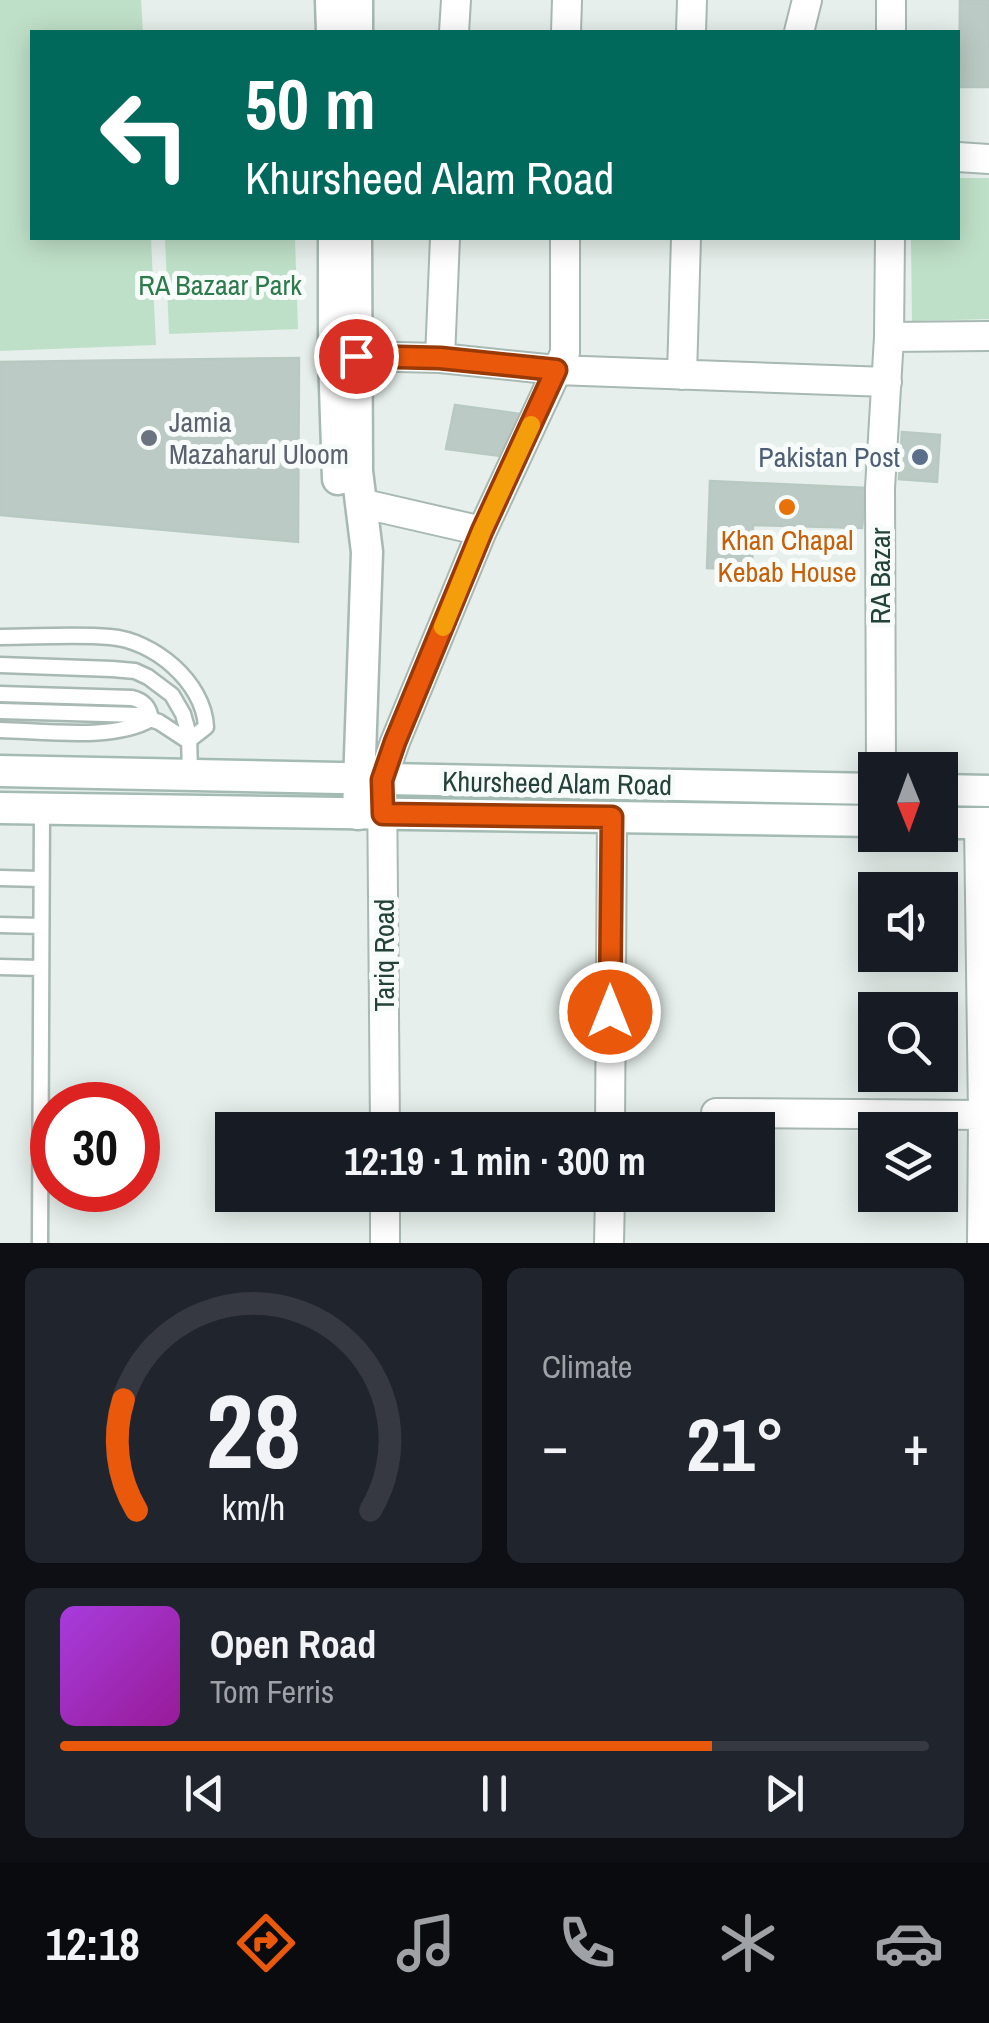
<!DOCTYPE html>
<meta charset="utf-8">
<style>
body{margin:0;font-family:"Archivo Narrow",sans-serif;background:#20242c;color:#f1f3f6;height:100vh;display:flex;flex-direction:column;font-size:38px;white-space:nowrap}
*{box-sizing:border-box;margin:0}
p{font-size:32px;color:#9ea1a6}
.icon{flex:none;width:55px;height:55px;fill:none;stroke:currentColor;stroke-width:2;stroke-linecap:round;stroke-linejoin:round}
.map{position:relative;height:1243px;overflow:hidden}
.details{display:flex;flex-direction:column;gap:25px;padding:25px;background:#0d0f14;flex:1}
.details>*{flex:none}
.guide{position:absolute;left:30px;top:30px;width:930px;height:210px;border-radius:0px;box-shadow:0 5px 25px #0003;background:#00695c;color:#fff;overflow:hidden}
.needle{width:65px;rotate:179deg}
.fabs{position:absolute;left:858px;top:752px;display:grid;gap:20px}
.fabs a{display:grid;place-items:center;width:100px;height:100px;border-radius:0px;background:#171b24;box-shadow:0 5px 25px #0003;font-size:50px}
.speed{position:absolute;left:30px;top:1082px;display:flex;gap:20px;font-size:50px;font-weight:700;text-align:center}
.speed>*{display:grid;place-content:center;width:130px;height:130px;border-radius:50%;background:#171b24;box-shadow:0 5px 25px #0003;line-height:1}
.speed .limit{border:15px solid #d22;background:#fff;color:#111}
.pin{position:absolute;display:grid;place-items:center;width:85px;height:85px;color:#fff;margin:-42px;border:5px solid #fff;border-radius:50%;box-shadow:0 2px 10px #0007}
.me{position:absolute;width:110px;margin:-55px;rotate:0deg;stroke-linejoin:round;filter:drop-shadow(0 0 8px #0008)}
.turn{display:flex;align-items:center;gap:35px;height:210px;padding:0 50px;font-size:45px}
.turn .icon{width:130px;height:130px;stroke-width:2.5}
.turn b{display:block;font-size:70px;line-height:85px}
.big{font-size:75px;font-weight:800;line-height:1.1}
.details .card{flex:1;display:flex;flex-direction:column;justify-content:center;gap:15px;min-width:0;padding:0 35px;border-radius:15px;background:#20242c}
.details .dial{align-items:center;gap:0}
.dial svg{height:260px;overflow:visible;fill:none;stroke:#363941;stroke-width:7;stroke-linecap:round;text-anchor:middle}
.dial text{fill:#f1f3f6;stroke:none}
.song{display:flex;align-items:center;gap:30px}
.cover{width:120px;height:120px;border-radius:15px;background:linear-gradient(135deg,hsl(280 70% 55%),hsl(300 70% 35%))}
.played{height:10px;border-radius:5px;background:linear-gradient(90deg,#ea580c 75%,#363941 75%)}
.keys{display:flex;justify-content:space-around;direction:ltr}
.heat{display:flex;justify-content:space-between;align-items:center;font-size:55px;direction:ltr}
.details .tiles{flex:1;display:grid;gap:25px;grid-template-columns:1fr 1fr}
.card:last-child{grid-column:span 2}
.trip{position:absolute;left:215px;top:1112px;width:560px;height:100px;border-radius:0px;background:#171b24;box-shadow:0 5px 25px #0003;font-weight:800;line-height:100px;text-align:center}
.menu{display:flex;height:160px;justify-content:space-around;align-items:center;background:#090b0e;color:#9ea1a6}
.menu .icon{width:70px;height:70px}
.menu .current{color:#ea580c}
.menu b{font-size:45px;color:#f1f3f6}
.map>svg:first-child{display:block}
.green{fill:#bfe0c8}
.building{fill:#bbcac4;stroke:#b8c9c2;stroke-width:2.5}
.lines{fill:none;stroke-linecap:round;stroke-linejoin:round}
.service-casing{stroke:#a8b8b2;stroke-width:19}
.minor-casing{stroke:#a8b8b2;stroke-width:32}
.tertiary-casing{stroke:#a8b8b2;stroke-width:35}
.secondary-casing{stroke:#a4bbb3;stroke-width:35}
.service{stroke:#fff;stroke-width:14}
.minor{stroke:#fff;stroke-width:28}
.tertiary{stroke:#fff;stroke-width:30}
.secondary{stroke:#fff;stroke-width:30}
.route-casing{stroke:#983908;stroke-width:25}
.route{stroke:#ea580c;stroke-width:18}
.slow{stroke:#f59e0b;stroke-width:18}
.worship-dot{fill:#6b7280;stroke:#f7fbf9;stroke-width:4}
.service-dot{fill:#5c6f8a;stroke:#f7fbf9;stroke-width:4}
.food-dot{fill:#e8710a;stroke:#f7fbf9;stroke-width:4}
.labels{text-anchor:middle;stroke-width:10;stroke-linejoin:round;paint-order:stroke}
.park-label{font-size:28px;fill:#2d7a4b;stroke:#f7fbf9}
.worship-label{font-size:28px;fill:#5b616d;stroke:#f7fbf9;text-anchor:start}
.service-label{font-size:28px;fill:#4e5e75;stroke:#f7fbf9;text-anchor:end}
.food-label{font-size:28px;fill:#c56008;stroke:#f7fbf9}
.street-label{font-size:28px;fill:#24423a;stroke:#f7fbf9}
</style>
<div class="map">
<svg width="989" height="1243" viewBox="0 0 989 1243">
<rect width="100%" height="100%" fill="#e6efeb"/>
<path class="green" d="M0,0H141L143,32H32V238H151L156,345L0,351Z
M958,178H989V319L912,321L911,238H958Z
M165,238H295L298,329L169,334Z"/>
<path class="building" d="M960,0H989V87H959Z
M299,358L298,542L0,515V362Z
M455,405L520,414L500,456L446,449Z
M902,432L940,435L937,482L899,479Z
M710,481L866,488L862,528L753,525L752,570L707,568Z"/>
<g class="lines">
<g class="service-casing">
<path id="service" d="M0,637C36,637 74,634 110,637C153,640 204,682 206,727L188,741L159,722L138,715L0,711
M0,665L112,669L135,671L148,677L172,695L183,714L189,735L190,774
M0,694L132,698C144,701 149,707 151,719
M0,730C44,731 114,741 151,719
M0,878L41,879
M0,925L41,926
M0,967L41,968
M40,1243L42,809"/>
</g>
<g class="minor-casing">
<path id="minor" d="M454,32L456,0
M566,32L567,0
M691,32L692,0
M799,32L807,0
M891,32V0
M958,157L989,159
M890,238L889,337L989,336
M356,356L440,358L556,370L887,382
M440,358L445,238
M682,375L686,238
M360,503L482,531
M881,770L880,488L889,337
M979,823L983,1115L982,1243
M716,1113L983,1115
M385,1130L382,780L395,742L482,531L565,353V238
M610,1130L612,817
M385,1195V1243
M609,1243L610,1195"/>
</g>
<g class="tertiary-casing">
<path id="tertiary" d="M331,0L332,32
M357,32V0
M334,238V356L338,479
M356,238L357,471L367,552L358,814"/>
</g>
<g class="secondary-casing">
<path id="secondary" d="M0,771L875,789
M940,790L989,791
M0,808L875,821
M940,823H989"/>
</g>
<use href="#service" class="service"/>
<use href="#minor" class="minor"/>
<use href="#tertiary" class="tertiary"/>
<use href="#secondary" class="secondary"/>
</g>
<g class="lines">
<g class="route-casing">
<path id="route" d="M356,356L440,358L556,370L482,531L395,742L382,780L383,814L612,817L610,1012"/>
</g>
<use href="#route" class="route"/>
<path class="slow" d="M443,627L482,531L531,425"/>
</g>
<circle class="worship-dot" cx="149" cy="438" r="10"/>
<circle class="service-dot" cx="920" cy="457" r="10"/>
<circle class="food-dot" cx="787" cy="507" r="10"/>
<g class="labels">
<g class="park-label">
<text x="220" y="295">RA Bazaar Park</text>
</g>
<g class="worship-label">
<text x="169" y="432">Jamia<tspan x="169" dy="32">Mazaharul Uloom</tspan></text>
</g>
<g class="service-label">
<text x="900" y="467">Pakistan Post</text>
</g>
<g class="food-label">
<text x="787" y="550">Khan Chapal<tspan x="787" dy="32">Kebab House</tspan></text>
</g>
<g class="street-label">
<text transform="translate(880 576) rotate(-90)" y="10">RA Bazar</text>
<text transform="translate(557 783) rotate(1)" y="10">Khursheed Alam Road</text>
<text transform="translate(384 955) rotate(-90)" y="10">Tariq Road</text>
</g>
</g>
</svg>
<div class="fabs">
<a><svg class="needle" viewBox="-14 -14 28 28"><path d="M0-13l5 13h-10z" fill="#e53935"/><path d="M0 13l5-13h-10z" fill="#9ea1a6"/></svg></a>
<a><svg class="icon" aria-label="sound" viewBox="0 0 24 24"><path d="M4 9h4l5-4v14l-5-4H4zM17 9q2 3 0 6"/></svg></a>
<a><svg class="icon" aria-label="search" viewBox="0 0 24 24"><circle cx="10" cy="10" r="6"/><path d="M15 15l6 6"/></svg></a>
<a><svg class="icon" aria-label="layers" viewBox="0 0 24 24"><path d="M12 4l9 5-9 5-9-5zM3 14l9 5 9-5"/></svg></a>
</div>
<div class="speed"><div class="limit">30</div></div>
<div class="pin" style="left:356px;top:356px;background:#d93025"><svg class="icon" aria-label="arrive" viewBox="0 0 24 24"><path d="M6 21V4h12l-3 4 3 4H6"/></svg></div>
<svg class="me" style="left:610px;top:1012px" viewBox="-20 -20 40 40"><circle r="17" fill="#ea580c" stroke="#fff" stroke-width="3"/><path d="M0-11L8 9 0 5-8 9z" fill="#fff"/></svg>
<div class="trip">12:19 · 1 min · 300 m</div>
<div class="guide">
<div class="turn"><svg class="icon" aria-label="left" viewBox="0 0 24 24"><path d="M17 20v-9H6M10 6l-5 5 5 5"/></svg><div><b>50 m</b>Khursheed Alam Road</div></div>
</div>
</div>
<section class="details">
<div class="tiles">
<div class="card dial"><svg viewBox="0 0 100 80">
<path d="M14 69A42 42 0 1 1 86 69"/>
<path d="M14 69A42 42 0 0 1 10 35" stroke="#ea580c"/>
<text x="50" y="56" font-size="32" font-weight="700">28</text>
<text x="50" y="72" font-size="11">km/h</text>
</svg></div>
<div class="card"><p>Climate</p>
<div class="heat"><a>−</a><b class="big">21°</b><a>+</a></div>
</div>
<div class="card">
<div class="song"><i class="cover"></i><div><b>Open Road</b><p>Tom Ferris</p></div></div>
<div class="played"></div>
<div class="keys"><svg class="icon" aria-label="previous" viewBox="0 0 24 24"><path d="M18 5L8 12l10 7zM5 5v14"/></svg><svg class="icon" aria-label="pause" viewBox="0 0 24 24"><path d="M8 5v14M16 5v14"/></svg><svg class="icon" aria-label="next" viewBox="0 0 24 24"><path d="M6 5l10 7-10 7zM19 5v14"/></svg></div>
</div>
</div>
</section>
<nav class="menu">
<b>12:18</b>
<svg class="icon current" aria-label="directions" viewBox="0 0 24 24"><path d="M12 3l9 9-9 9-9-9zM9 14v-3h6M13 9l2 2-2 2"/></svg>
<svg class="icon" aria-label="music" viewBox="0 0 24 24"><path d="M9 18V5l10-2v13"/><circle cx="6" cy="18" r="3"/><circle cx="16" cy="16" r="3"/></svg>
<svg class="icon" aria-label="phone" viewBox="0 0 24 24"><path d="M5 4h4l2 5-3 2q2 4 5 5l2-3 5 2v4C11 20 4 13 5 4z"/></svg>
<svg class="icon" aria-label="climate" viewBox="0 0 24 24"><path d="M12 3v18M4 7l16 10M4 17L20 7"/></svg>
<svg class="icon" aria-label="car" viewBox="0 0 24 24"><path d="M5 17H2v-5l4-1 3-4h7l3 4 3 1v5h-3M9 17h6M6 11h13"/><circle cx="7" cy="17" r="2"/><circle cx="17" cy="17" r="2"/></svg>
</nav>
